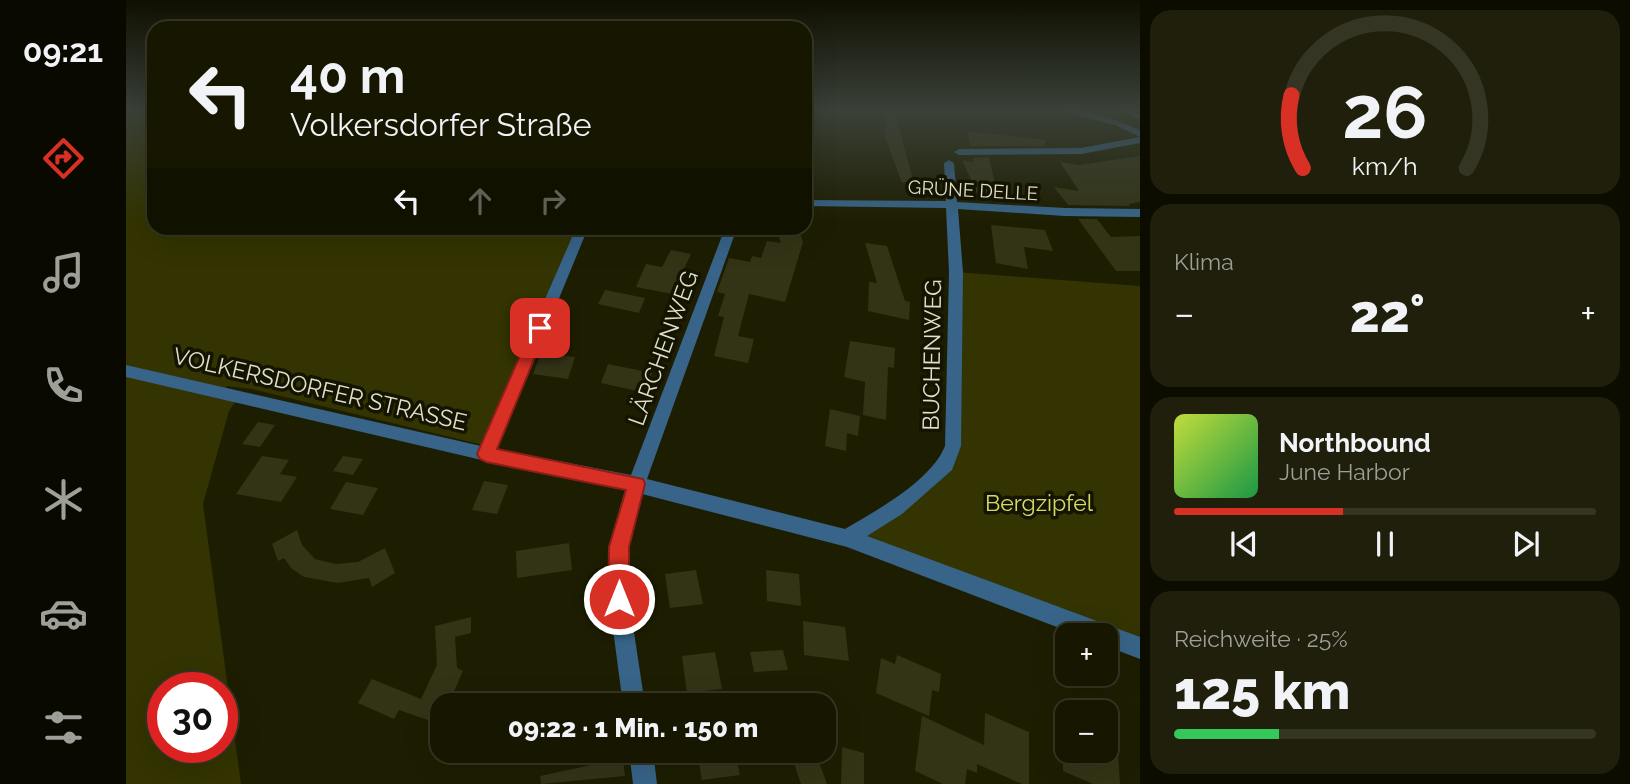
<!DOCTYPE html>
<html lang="de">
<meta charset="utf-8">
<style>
body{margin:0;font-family:Raleway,sans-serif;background:#1f1f0b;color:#f1f3f6;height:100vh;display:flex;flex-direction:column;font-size:26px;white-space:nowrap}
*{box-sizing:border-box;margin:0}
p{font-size:23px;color:#9e9f99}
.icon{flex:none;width:38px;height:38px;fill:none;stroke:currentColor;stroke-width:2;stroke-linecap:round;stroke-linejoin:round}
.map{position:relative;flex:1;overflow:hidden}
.sheet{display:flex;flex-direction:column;gap:10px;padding:10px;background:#0c0c01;width:490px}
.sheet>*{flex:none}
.guide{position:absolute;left:21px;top:21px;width:665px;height:214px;border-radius:21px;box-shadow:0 7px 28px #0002,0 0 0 2px #353523;background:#161601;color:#f1f3f6;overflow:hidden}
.fabs{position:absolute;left:929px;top:623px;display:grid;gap:14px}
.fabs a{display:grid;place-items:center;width:63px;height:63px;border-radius:14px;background:#161601;box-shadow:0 7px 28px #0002,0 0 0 2px #353523;font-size:35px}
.speed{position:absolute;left:21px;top:672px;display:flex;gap:14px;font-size:35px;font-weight:700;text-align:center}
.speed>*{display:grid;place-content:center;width:91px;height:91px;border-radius:50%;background:#161601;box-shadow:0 7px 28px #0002,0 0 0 2px #353523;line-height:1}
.speed .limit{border:10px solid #d22;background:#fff;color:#111}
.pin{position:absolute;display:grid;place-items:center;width:60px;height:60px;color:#fff;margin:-30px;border-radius:14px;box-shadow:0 4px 10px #0006}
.me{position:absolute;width:77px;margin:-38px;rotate:0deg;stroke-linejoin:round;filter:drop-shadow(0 0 5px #0008)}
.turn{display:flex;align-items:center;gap:24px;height:147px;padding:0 28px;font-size:32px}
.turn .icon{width:91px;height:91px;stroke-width:2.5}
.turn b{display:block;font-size:49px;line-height:60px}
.lanes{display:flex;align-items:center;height:66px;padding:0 28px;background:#0003;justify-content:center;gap:35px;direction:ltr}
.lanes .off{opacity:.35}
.big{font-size:52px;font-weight:800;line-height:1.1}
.sheet .widget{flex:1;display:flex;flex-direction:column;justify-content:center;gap:10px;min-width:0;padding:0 24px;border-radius:21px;background:#1f1f0b}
.sheet .dial{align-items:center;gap:0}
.dial svg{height:182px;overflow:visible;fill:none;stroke:#353523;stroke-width:7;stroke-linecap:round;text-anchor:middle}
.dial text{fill:#f1f3f6;stroke:none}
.song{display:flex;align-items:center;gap:21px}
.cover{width:84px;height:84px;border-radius:10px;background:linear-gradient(135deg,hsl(70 70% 55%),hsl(140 70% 35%))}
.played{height:7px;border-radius:4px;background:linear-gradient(90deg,#d93025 40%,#353523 40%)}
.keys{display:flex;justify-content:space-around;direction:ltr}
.heat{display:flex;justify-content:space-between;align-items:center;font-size:38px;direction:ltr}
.charge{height:10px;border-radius:5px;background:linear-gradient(90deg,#34c759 25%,#353523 0)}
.trip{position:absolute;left:304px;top:693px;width:406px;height:70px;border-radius:21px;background:#161601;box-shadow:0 7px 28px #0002,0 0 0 2px #353523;font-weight:800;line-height:70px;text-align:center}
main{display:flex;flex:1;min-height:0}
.tabs{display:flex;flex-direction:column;width:126px;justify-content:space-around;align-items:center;background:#090900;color:#9e9f99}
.tabs .icon{width:49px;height:49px}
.tabs .selected{color:#d93025}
.tabs b{font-size:32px;color:#f1f3f6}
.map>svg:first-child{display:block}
.green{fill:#333401;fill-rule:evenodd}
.building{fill:#333416}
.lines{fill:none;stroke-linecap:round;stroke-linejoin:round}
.minor{fill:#376488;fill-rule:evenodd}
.route{fill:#d93025;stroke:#8d1f18;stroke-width:2}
.labels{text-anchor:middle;stroke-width:7;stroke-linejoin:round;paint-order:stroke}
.far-street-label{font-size:19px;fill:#dedfcd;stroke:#141400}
.street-label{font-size:23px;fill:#dedfcd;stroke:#141400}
.park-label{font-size:23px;fill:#d6db66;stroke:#141400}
</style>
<main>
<nav class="tabs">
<b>09:21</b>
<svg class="icon selected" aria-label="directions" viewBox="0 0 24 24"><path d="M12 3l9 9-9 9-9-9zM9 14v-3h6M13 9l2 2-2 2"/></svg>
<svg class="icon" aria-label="music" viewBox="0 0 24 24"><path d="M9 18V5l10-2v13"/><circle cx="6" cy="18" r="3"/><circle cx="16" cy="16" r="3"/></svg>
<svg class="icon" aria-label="phone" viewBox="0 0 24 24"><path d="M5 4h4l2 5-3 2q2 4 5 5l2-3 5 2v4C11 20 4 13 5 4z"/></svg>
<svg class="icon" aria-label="climate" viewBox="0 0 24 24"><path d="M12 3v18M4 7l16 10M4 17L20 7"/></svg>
<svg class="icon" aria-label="car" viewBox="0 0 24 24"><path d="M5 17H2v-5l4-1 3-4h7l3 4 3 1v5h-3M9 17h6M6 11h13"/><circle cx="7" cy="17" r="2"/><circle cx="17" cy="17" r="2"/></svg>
<svg class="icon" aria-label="filters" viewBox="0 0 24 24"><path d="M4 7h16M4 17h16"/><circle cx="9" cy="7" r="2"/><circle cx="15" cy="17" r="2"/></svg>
</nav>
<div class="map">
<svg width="1014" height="784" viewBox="0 0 1014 784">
<rect width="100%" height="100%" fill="#1d1e01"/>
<path class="green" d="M0,110H28V228H452L361,446L126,389L101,386L98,392L113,396L103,411L77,504L115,784H0ZM37,688H96V747H37Z
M830,272L1014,286V648L721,538L820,465Z"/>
<path class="building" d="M760,110H768L787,180L776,183L759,137Z
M841,131L919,140V146H844Z
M1014,156V202L1003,204L1004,206L942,205L928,187L953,191L934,162L953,165Z
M863,157L872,198L853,197L836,160L847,162V158Z
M952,219H971L985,237L1014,236V271H990Z
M865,225L919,230L927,251L898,247L902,269L870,263Z
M650,228H672L677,242L659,302L623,294L612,336L628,339L622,363L588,356L598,317L592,316L599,294L591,292L603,258L624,262L626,256L635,258L641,241L655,243Z
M739,243L761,246L779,301L784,302L783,320L742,311L743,282L751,283Z
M545,250L565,254L546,294L510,287L520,264L536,267Z
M479,290L519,298L513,313L472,304Z
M724,341L769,348L768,368L762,367L760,420L737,415L739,382L718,377Z
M415,353L449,357L442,379L407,374Z
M482,364L526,373L520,393L475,383Z
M704,409L734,416L732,436L721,433L720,451L699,446Z
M132,422L149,425L134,447L116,444Z
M136,456L163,460L154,474L171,477L155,502L110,494Z
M217,456L237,459L227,475L207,471Z
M358,481L382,485L371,514L346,510Z
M220,482L252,488L237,515L204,509Z
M171,530L176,545L189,559L210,564L232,562L259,548L269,573L246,587L243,578L212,583L178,577L166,569L158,558L152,561L146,544Z
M443,543L446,570L391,578L390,551Z
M570,570L577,604L544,608L539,574Z
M640,570L673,574L675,606L641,601Z
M345,617V633L329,637L331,668L337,671L322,705H317V716L313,724L273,710L268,719L232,703L246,679L295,699L311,665L309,626Z
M677,621L719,627L723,661L678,655Z
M657,650L662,670L628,672L624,652Z
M589,652L596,689L561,693L556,656Z
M771,655L815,674L813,692L806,690L803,716L750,693L755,658L769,664Z
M859,713L903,732V784H896L851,764V773L841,769L839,784H817L789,771L796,716L858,745Z
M716,747L738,753V784H715Z
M464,751H496L499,776L415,784L414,776L465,765Z
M571,751H609L614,775L576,780Z
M664,751H689L701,784H675Z
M937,751H992L994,784H967L937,771Z"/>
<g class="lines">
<path class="minor" d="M932,110C960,109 989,118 1014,130V143L955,154L833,155L828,152L833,149L955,148L1014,137L989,125Z
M996,110H1008L1014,113V120Z
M823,160L828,163L831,202L939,208L1014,209V217L939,216L832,209L837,272L835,446L826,470L776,514L741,536L1014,637V659L980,646V635H952L721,547L516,494L503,547V599L519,705H497L483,599V547L499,490L360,461L0,377V365L355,446L450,228H462L371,449L505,475L599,228H611L521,479L719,529C751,510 805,481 819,446L823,272L820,208L679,206V200L820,201L818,163Z
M503,751H527L531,784H507Z"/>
</g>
<linearGradient id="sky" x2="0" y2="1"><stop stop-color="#101001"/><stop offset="0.5" stop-color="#3a4138"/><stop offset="1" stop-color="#3a4138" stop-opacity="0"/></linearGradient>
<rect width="1014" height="220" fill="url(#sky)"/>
<path class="route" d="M414,323L421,328L371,449L517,479L519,484L503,547V599L500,606L493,609L485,606L482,599L483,547L500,490L360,462L354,459L351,454L406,328Z"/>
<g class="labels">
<g class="far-street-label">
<text transform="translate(847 190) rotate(3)" y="7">GRÜNE DELLE</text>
</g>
<g class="street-label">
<text transform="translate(537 348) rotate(-70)" y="8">LÄRCHENWEG</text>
<text transform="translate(806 355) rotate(-89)" y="8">BUCHENWEG</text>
<text transform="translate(194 389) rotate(13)" y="8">VOLKERSDORFER STRASSE</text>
</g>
<g class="park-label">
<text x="913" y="511">Bergzipfel</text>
</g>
</g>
</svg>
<div class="fabs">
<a>+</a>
<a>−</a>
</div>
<div class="speed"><div class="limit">30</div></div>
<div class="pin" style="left:414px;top:328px;background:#d93025"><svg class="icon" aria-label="arrive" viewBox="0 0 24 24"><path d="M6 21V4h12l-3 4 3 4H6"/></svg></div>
<svg class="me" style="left:493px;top:599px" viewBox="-20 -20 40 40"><circle r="17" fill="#d93025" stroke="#fff" stroke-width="3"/><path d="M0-11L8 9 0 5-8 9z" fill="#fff"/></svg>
<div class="trip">09:22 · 1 Min. · 150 m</div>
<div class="guide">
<div class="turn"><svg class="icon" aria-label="left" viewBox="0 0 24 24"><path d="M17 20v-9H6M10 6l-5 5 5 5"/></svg><div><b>40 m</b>Volkersdorfer Straße</div></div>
<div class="lanes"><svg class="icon" aria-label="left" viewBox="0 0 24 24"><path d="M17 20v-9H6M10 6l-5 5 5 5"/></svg><svg class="icon off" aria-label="ahead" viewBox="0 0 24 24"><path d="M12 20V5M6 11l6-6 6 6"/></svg><svg class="icon off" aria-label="right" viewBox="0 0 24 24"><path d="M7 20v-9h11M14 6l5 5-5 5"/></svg></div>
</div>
</div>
<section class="sheet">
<div class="widget dial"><svg viewBox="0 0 100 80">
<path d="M14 69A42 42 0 1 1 86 69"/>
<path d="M14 69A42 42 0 0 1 9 37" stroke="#d93025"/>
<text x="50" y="56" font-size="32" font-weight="700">26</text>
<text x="50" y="72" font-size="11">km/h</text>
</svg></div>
<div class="widget"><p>Klima</p>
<div class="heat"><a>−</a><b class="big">22°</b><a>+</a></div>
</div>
<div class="widget">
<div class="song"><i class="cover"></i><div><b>Northbound</b><p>June Harbor</p></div></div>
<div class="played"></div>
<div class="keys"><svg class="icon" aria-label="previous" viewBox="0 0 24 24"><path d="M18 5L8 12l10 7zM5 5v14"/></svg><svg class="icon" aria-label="pause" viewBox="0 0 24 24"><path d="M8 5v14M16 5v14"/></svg><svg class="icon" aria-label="next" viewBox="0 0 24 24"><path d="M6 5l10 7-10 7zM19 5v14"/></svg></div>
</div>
<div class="widget"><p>Reichweite · 25%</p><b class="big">125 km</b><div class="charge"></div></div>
</section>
</main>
